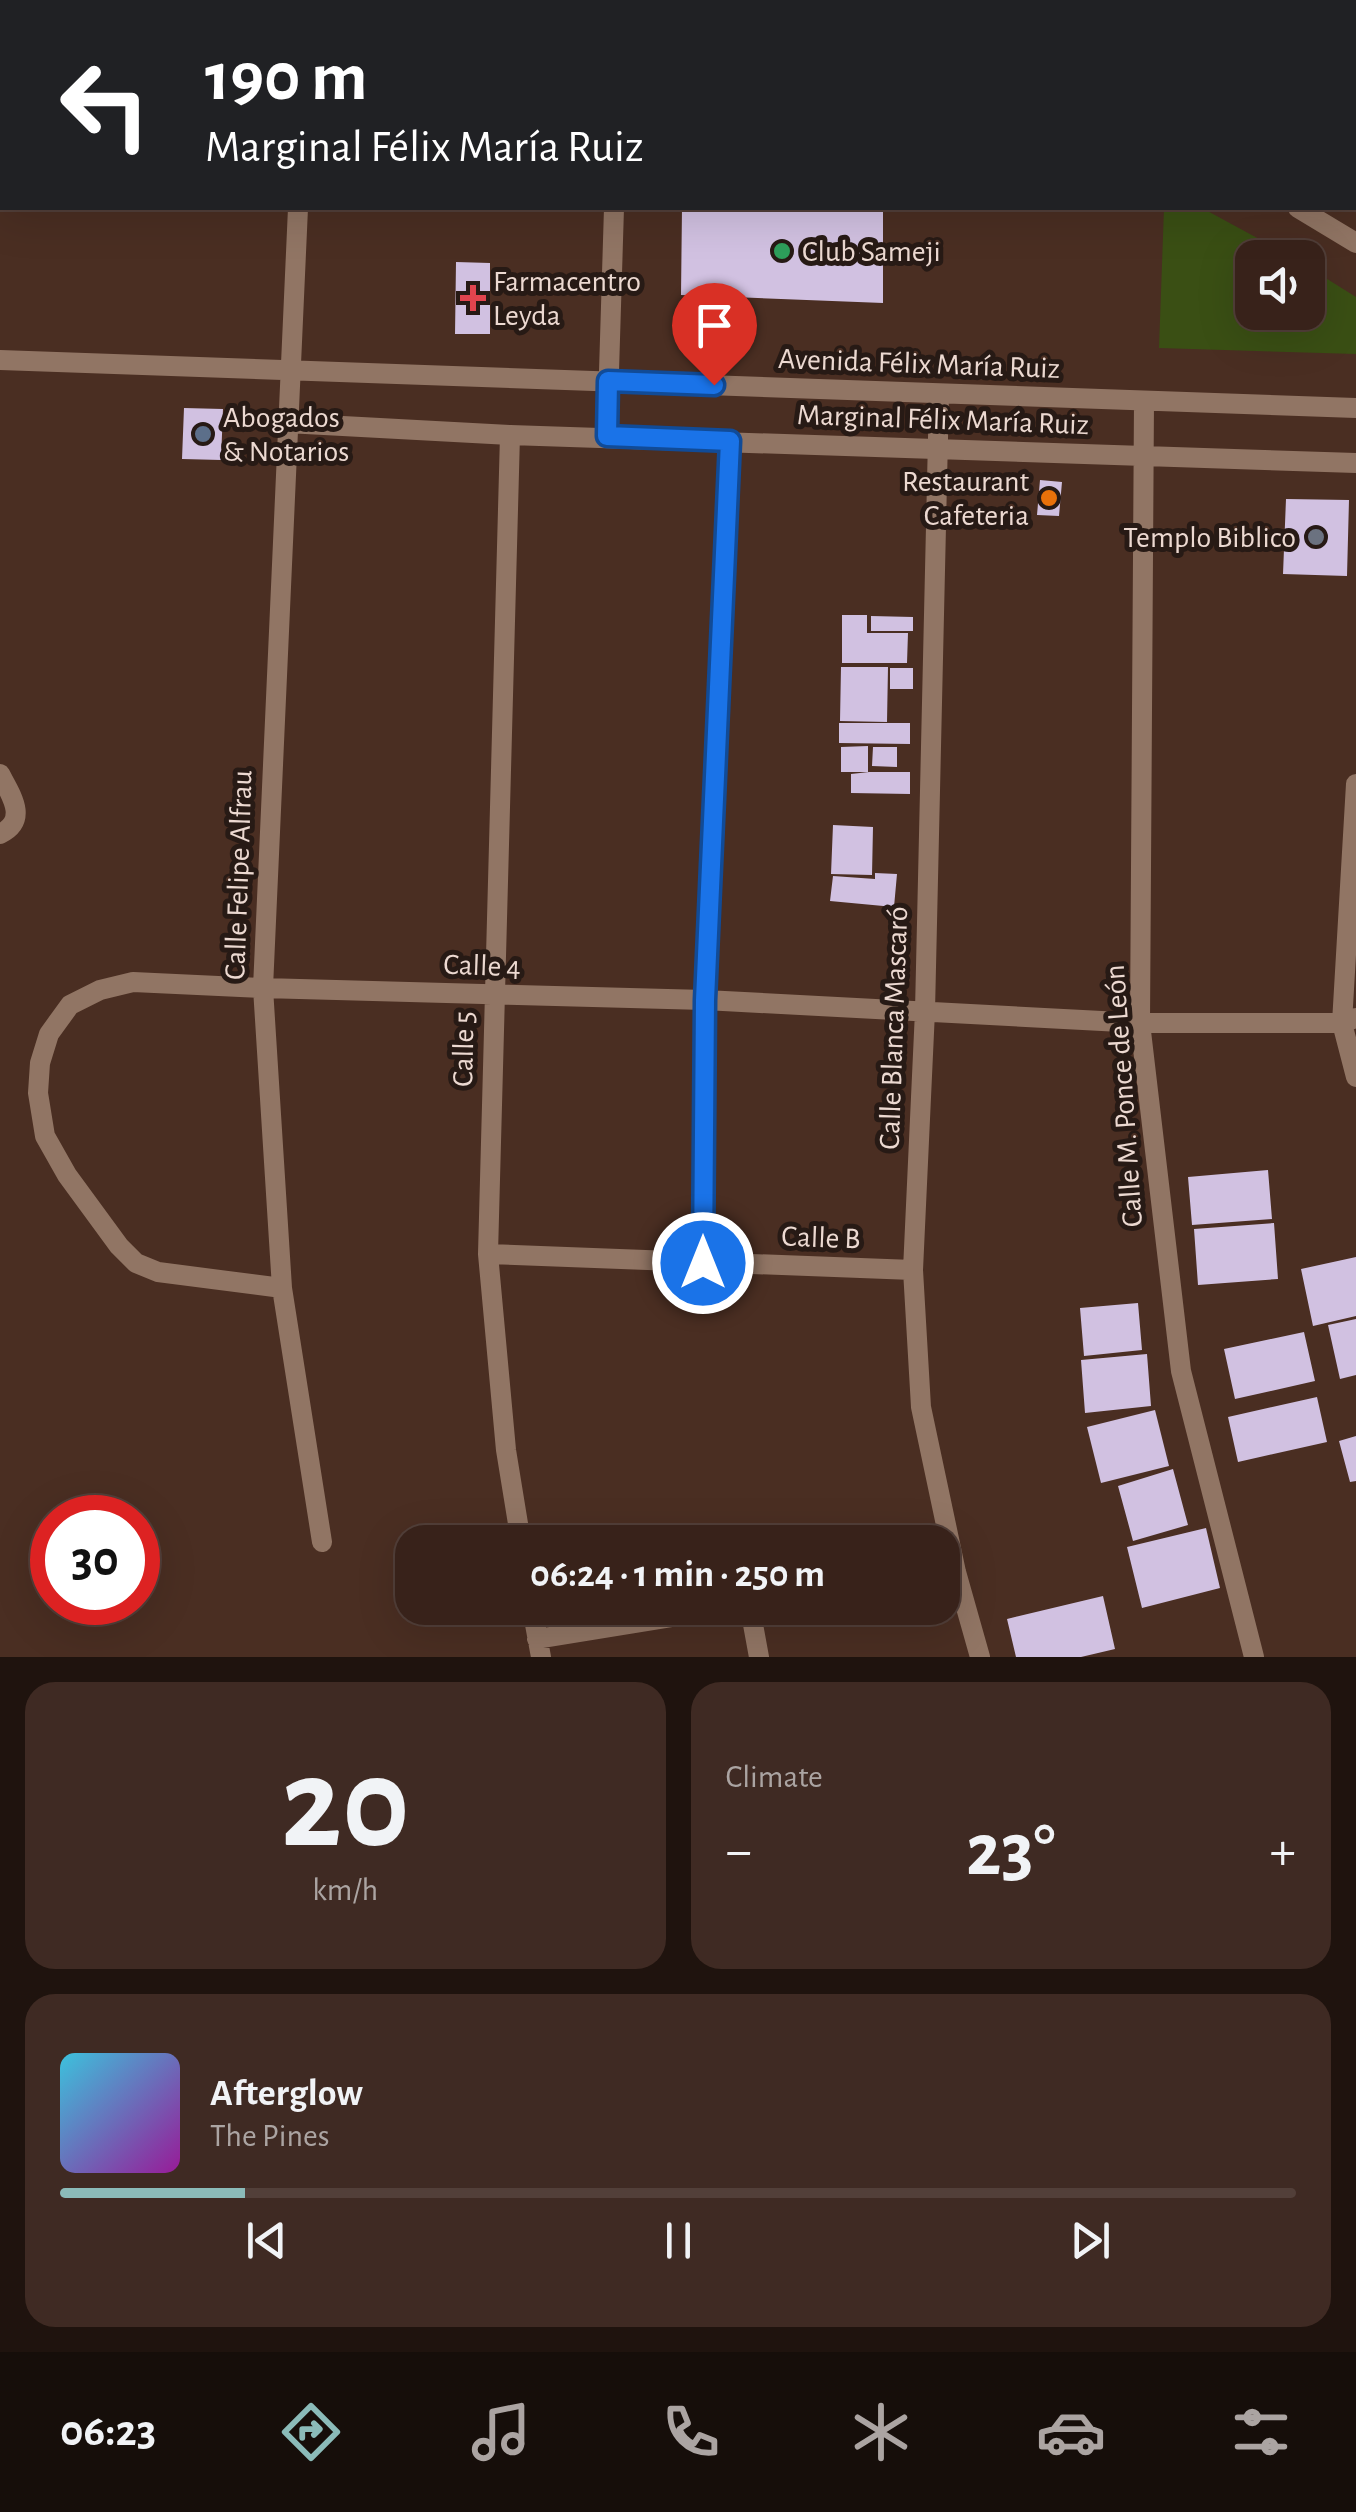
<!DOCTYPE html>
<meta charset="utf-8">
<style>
body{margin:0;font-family:"Alegreya Sans",sans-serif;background:#3f2a23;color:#f1f3f6;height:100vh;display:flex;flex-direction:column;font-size:38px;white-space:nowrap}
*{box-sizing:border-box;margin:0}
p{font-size:32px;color:#aba4a2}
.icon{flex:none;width:55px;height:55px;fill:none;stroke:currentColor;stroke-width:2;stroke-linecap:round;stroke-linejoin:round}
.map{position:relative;height:1657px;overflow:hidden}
.side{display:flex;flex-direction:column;gap:25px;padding:25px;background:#1f130e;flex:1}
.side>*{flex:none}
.hud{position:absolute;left:0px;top:0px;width:1358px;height:210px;box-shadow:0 10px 40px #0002,0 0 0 2px #523f39;background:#202124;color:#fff;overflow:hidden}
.buttons{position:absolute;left:1235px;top:240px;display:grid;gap:20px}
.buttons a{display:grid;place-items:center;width:90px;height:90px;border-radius:20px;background:#38221a;box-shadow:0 10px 40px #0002,0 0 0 2px #523f39;font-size:50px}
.speed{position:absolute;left:30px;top:1495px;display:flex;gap:20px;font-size:50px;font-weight:700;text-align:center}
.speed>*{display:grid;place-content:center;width:130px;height:130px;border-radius:50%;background:#38221a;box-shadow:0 10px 40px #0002,0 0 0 2px #523f39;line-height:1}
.speed .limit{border:15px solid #d22;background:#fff;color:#111}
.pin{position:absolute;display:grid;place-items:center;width:85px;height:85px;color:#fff;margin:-102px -42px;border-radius:50% 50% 50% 0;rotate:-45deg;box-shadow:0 0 10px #0007}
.pin .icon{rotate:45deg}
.me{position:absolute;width:110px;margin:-55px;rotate:0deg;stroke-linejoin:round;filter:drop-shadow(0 0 8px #0008)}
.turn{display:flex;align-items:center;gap:35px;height:210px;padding:0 40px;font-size:45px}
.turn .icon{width:130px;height:130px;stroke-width:2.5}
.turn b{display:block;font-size:70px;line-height:85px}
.big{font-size:75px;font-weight:600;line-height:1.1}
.side .tile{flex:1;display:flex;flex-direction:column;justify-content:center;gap:15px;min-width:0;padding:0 35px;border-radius:30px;background:#3f2a23}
.side .dial{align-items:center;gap:0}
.dial b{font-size:130px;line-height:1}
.song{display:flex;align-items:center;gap:30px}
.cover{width:120px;height:120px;border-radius:15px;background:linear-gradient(135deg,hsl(190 70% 55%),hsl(300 70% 35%))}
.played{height:10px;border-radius:5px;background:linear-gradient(90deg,#8bbbb9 15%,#523f39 15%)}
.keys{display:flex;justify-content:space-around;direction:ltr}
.heat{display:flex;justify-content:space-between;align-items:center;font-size:55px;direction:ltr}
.side .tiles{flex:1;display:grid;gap:25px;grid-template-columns:1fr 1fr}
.tile:last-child{grid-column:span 2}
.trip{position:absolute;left:395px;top:1525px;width:565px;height:100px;border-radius:30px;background:#38221a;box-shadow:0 10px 40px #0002,0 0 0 2px #523f39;font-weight:600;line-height:100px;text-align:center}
.tab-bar{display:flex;height:160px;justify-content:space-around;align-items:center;background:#160e0a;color:#aba4a2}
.tab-bar .icon{width:70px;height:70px}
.tab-bar .selected{color:#8bbbb9}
.tab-bar b{font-size:45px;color:#f1f3f6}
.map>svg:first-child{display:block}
.green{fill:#3a4f14}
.building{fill:#d1c1e1}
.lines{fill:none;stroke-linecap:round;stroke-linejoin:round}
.minor{stroke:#917564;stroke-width:20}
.route-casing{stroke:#114b97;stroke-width:25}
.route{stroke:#1a73e8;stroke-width:18}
.leisure-dot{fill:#2e9e5b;stroke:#271a15;stroke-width:4}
.health-dot{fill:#e0444e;stroke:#271a15;stroke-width:4}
.service-dot{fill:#5c6f8a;stroke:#271a15;stroke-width:4}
.food-dot{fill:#e8710a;stroke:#271a15;stroke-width:4}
.worship-dot{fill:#6b7280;stroke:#271a15;stroke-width:4}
.labels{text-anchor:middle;stroke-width:10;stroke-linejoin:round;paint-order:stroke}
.poi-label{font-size:30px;fill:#ecd9d1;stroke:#271a15;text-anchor:start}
.street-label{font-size:30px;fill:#ecd9d1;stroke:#271a15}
</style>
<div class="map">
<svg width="1356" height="1657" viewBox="0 0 1356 1657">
<rect width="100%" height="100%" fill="#4a2e22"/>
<path class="green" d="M1164,208H1202L1292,257L1252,258V312H1308V267L1356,297V354L1159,348Z"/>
<path class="building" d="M682,208H883V303L681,295Z
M456,262L490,263V334H455Z
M184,408L223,409L221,460L182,459Z
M1040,480L1062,482L1059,516L1037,515Z
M1286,499L1349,500L1347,576L1283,574Z
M842,615H867V633H908L907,663H842Z
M871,616L913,617V631H871Z
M841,667H888L887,722L840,721Z
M890,668H913V689H890Z
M839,723H910V744L839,743Z
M868,746V772H841V747Z
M873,747H897V767L872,766Z
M869,772H910V794L851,793V774Z
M833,825L873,827L872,875L831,874Z
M875,873L897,874L894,907L830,901L833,876L875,879Z
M1268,1170L1272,1219L1192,1225L1188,1177Z
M1274,1223L1278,1279L1198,1285L1194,1229Z
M1356,1257V1316L1313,1326L1301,1269Z
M1138,1303L1142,1350L1084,1356L1080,1308Z
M1356,1319V1375L1340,1379L1328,1325Z
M1304,1332L1315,1381L1235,1399L1224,1349Z
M1147,1354L1151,1406L1085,1413L1081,1360Z
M1317,1397L1327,1442L1238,1462L1228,1417Z
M1155,1410L1169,1466L1101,1483L1087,1427Z
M1356,1436V1481L1350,1482L1339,1441Z
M1173,1469L1188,1525L1133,1541L1118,1486Z
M1206,1528L1220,1588L1142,1608L1127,1547Z
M1103,1596L1115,1649L1081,1657H1016L1007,1619Z"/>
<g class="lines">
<path class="minor" d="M308,2V0
M619,2L620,0
M941,2L942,0
M0,19H2
M298,208L263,988L282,1288L322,1542
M1298,208L1356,243
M0,360L1356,408
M939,394L925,1011L913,1270L921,1407L956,1572L980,1657
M1144,401L1140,1023L1181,1371L1254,1657
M287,423L510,435L1356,463
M510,435L488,1254L506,1450L521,1542
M607,437L614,208
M0,774C11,795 29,820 0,834
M1356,784L1342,1023L1356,1077
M488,1254L913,1270
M703,1263L705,1000L730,441
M282,1288L158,1272L136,1263L119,1246L67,1175L45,1136L38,1093L40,1063L49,1034L70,1005L100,990L133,982L263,988L705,1000L1140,1023H1342L1356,1018
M532,1608L541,1657
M750,1608L759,1657
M537,1639L728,1608"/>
</g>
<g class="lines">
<g class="route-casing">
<path id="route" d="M703,1263L705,1000L730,441L607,436L608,381L714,385"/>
</g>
<use href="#route" class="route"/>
</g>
<circle class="leisure-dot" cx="782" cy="251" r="10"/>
<path class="health-dot" d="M468 283h10v10h10v10h-10v10h-10v-10h-10v-10h10z"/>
<circle class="service-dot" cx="203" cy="434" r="10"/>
<circle class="food-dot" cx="1049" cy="498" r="10"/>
<circle class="worship-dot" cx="1316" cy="537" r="10"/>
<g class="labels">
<g class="poi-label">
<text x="802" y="261">Club Sameji</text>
<text x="493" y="291">Farmacentro<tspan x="493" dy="34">Leyda</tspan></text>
<text x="223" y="427">Abogados<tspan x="223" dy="34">&amp; Notarios</tspan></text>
<text x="1029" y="491" text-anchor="end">Restaurant<tspan x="1029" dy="34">Cafeteria</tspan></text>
<text x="1296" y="547" text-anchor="end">Templo Biblico</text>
</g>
<g class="street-label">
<text transform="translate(919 363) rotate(2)" y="10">Avenida Félix María Ruiz</text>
<text transform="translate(943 419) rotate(2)" y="10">Marginal Félix María Ruiz</text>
<text transform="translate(238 875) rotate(-88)" y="10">Calle Felipe Alfrau</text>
<text transform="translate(482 965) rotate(2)" y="10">Calle 4</text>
<text transform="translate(893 1028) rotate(-88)" y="10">Calle Blanca Mascaró</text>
<text transform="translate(463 1049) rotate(-89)" y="10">Calle 5</text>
<text transform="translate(1123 1096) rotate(-94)" y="10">Calle M. Ponce de León</text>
<text transform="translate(821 1237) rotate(2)" y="10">Calle B</text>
</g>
</g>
</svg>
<div class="buttons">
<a><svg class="icon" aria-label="sound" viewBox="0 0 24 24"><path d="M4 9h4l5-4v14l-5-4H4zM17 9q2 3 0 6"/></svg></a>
</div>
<div class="speed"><div class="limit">30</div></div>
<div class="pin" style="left:714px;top:385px;background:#d93025"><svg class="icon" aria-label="arrive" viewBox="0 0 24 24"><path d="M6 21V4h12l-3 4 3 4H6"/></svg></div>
<svg class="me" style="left:703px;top:1263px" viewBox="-20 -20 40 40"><circle r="17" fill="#1a73e8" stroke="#fff" stroke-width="3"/><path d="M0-11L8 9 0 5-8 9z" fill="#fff"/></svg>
<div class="trip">06:24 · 1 min · 250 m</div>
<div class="hud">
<div class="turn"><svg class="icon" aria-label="left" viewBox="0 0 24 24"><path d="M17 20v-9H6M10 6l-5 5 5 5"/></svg><div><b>190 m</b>Marginal Félix María Ruiz</div></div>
</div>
</div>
<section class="side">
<div class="tiles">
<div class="tile dial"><b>20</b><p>km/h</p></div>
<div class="tile"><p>Climate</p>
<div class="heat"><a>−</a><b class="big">23°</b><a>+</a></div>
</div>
<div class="tile">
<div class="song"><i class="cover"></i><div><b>Afterglow</b><p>The Pines</p></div></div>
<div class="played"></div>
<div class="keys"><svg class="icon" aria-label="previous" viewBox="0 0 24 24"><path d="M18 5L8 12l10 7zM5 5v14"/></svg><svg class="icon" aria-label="pause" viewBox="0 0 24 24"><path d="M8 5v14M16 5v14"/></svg><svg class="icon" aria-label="next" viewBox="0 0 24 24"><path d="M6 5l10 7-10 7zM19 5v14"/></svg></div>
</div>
</div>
</section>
<nav class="tab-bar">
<b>06:23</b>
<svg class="icon selected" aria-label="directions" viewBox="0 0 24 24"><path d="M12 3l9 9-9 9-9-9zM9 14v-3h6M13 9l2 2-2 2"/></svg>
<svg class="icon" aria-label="music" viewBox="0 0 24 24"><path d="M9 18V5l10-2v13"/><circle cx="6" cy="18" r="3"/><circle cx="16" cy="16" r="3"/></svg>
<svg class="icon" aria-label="phone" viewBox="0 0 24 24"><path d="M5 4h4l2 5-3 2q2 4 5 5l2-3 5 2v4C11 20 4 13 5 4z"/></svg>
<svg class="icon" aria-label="climate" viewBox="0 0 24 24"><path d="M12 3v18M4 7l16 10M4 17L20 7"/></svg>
<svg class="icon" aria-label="car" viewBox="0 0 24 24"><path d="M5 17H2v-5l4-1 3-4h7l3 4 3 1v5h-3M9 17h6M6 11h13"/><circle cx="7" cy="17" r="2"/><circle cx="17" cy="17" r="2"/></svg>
<svg class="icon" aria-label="filters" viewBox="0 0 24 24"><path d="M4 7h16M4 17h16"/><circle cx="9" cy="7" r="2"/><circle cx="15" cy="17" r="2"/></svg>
</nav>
